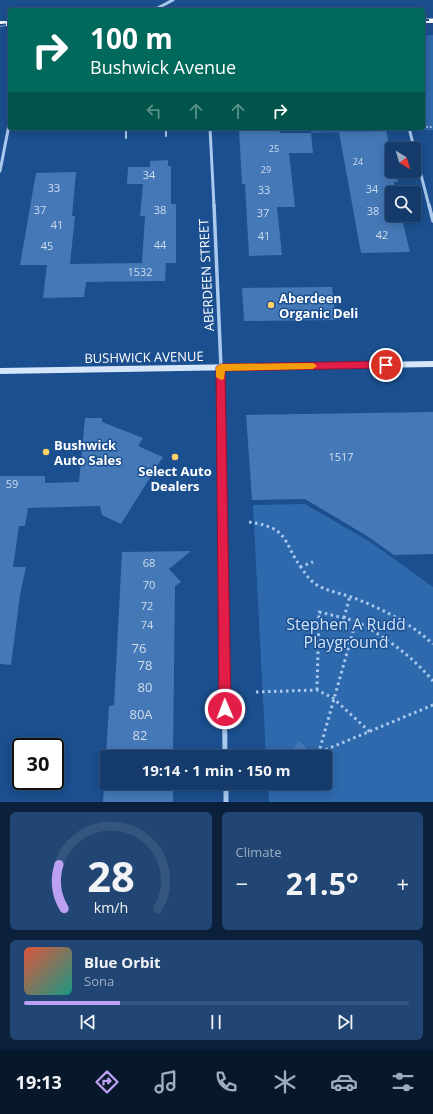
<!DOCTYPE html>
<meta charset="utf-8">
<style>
body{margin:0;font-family:"Open Sans",sans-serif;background:#214673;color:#f1f3f6;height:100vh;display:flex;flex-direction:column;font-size:15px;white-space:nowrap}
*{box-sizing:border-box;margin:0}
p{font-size:13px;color:#9dadc1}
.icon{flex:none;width:22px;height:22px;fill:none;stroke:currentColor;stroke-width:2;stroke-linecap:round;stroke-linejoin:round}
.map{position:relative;height:802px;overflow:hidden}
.details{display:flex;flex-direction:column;gap:10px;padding:10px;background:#0b203b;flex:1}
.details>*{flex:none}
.guide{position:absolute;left:8px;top:8px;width:417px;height:122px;border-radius:4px;box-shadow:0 2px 10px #0003,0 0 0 1px #33557e;background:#00695c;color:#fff;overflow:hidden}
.needle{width:26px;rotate:142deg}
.fabs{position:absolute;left:385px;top:142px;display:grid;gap:8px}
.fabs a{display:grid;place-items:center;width:36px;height:36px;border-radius:4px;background:#143b6b;box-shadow:0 2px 10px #0003,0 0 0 1px #33557e;font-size:20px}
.speed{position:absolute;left:12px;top:738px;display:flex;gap:8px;font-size:20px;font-weight:700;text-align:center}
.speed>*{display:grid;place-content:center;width:52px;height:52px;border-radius:50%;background:#143b6b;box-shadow:0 2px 10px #0003,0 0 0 1px #33557e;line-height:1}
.speed .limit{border:2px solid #111;border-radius:6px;background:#fff;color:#111}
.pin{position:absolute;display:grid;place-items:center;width:34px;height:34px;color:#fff;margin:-17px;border:2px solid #fff;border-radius:50%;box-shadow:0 1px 4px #0007}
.me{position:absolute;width:44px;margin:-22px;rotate:359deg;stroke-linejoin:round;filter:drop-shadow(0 0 3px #0008)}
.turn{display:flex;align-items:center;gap:14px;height:84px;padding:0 16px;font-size:18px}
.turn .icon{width:52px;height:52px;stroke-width:2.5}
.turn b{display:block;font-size:28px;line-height:34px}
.lanes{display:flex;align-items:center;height:38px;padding:0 16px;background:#0003;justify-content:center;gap:20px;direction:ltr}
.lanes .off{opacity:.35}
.big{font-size:30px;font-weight:700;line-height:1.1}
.details .widget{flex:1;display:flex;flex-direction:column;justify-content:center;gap:6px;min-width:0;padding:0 14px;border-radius:6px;background:#214673}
.details .dial{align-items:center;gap:0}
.dial svg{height:104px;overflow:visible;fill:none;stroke:#33557e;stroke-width:7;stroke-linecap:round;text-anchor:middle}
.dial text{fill:#f1f3f6;stroke:none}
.song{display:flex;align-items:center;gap:12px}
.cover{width:48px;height:48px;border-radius:6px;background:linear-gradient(135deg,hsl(10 70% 55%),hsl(170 70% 35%))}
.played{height:4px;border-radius:2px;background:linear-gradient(90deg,#bca0f2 25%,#33557e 25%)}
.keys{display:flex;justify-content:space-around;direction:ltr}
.heat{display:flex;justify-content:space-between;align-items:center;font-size:22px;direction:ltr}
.details .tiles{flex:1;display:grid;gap:10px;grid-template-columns:1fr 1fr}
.widget:last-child{grid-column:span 2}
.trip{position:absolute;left:100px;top:750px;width:232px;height:40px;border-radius:4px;background:#143b6b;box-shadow:0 2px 10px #0003,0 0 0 1px #33557e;font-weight:700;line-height:40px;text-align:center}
.menu{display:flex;height:64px;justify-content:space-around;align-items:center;background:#08182b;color:#9dadc1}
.menu .icon{width:28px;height:28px}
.menu .on{color:#bca0f2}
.menu b{font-size:18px;color:#f1f3f6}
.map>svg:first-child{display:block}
.green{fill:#2e69ad}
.building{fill:#4478b7}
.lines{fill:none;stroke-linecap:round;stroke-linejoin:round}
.path-far1{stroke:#a9c9ee;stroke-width:2;stroke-dasharray:1.5 2;stroke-linecap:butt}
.path{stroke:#a9c9ee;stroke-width:3;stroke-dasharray:2.5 3.5;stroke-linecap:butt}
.lane{stroke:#a9c9ee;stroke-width:2}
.street-far2{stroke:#a9c9ee;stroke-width:3}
.street-far1{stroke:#a9c9ee;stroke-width:3.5}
.street{stroke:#a9c9ee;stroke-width:5}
.secondary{fill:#d6e6fa;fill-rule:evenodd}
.primary{fill:#f0f6ff;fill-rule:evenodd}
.rail-casing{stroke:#fff;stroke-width:3}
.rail{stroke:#1b4f8f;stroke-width:2;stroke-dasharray:6;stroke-linecap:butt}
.route{fill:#e11d48;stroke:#92132f}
.slow{fill:#f59e0b}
.poi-dot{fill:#ffd166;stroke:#1b4f8f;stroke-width:1.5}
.labels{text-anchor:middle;stroke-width:3;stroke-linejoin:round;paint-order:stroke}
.far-number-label{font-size:9px;fill:#d0dded}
.number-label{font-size:11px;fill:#d0dded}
.street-label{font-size:13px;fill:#fff;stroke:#1b4f8f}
.poi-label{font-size:13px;font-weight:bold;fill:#fff;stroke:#1b4f8f;text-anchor:start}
.near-number-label{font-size:13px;fill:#d0dded}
.near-park-label{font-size:16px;fill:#cfe3fa;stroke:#1b4f8f}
</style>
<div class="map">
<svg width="433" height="802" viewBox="0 0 433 802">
<rect width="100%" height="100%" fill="#1b4f8f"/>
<path class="green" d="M423,35H433V130L311,133V128H423Z
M305,504L372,543L433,587V802H269L268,783H325V757H266L253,505Z"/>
<path class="building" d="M239,128H279L280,133H311L313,153H289L295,207H277L282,255L249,256L245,184H242Z
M386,131L392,156V171H395L398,182H394L396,193H392V215H401L410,252L361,253L339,132Z
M168,160V166H171V204H176V263H166L165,281L86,282L84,297L43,298L47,265H20L36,173L76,172L72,216H75L70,264L142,263L145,216H140L143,184H127L128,167H150V161Z
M332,287L336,320L244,321L242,288Z
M433,412V554L394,555L367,536L305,499L252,500L246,415Z
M85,418H102V422L143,438L138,446L163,457L121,524L102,515L100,506L28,508L25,526H19L13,567H26L20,595L11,665L0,664V476H45V483L79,482Z
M191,551L169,569L181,582L175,586L173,757H107V783H173V802H103L109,706L114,705L122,552Z
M299,741L316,757H286Z"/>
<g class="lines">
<path class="path-far1" d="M423,127H433"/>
<path class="path" d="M249,522C290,528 282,541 302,569C306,574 309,579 314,583C325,591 341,593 354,598C383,609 410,623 433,644
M300,567L313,562
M344,618L350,596
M356,621C385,637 411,655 433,681
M317,690L319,612L356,621L319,752
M256,692L317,690L333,698L370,732
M320,752L433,705"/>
<path class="lane" d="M126,128V138
M166,128V136"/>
<path class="street-far2" d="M154,10L173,0
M210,128L214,206
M409,128L429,206
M0,171L10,120"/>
<path class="street-far1" d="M214,205L221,367L222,468
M429,205L433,221"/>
<path class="street" d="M222,467L225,757
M226,783V802"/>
<path class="secondary" d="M433,361V367L0,374V368Z"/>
<path class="primary" d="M423,19H433V23H423Z
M0,21H10V25H0Z"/>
<g class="rail-casing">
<path id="rail" d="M423,20H433
M0,25L10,24"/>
</g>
<use href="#rail" class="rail"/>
</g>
<path class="route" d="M386,361L390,365L386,368L225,371L231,709L229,713L225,715L221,713L219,709L216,367L221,364Z"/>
<path class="slow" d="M313,363L317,366L313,369L225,371L224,379L221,380L216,377V367L221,364Z"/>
<g class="poi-dot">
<circle cx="271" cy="305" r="4"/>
<circle cx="46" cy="452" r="4"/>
<circle cx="175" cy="457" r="4"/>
</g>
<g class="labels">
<g class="far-number-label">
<text x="274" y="152">25</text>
<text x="358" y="165">24</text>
<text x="266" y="173">29</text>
</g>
<g class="number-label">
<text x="149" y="179">34</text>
<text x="54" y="192">33</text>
<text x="372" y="193">34</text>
<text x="264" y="194">33</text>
<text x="40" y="214">37</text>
<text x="160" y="214">38</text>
<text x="373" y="215">38</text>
<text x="263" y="217">37</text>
<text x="57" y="229">41</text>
<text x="382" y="239">42</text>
<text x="264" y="240">41</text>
<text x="160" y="249">44</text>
<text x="47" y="250">45</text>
<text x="140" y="276">1532</text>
<text x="341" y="461">1517</text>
<text x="12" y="488">59</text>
<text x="149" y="567">68</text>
<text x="149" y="589">70</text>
<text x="147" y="610">72</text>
<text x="147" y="629">74</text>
</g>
<g class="street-label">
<text transform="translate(206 275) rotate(-93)" y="5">ABERDEEN STREET</text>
<text transform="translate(144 357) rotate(-1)" y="5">BUSHWICK AVENUE</text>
</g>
<g class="poi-label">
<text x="279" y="303">Aberdeen<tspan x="279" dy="15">Organic Deli</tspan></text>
<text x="54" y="450">Bushwick<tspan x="54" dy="15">Auto Sales</tspan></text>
<text x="175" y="476" text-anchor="middle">Select Auto<tspan x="175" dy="15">Dealers</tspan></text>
</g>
<g class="near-number-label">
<text x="139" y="653">76</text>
<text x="145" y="670">78</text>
<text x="145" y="692">80</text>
<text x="141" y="719">80A</text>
<text x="140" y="740">82</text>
</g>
<g class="near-park-label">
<text x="346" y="630">Stephen A Rudd<tspan x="346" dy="18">Playground</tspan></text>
</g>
</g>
</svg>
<div class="fabs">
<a><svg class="needle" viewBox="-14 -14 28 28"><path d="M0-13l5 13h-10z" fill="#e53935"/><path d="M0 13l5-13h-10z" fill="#9dadc1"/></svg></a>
<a><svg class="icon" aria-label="search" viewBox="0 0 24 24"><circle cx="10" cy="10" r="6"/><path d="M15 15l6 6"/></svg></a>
</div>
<div class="speed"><div class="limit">30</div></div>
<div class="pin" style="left:386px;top:365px;background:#d93025"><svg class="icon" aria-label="arrive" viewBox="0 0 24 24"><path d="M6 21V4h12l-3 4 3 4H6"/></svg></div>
<svg class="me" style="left:225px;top:709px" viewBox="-20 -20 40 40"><circle r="17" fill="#e11d48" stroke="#fff" stroke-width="3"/><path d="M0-11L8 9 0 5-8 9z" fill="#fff"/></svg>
<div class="trip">19:14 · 1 min · 150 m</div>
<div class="guide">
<div class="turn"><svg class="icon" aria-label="right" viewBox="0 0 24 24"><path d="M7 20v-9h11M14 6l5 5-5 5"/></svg><div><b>100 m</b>Bushwick Avenue</div></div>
<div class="lanes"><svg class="icon off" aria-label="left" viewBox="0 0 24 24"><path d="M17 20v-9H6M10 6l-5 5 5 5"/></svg><svg class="icon off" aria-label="ahead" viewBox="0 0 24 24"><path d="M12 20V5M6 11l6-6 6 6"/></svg><svg class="icon off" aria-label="ahead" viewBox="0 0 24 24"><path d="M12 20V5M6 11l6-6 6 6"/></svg><svg class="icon" aria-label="right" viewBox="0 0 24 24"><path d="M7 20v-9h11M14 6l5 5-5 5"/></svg></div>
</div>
</div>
<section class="details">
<div class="tiles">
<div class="widget dial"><svg viewBox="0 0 100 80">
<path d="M14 69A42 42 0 1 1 86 69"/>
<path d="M14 69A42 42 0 0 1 10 35" stroke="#bca0f2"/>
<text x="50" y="56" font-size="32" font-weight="700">28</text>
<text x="50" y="72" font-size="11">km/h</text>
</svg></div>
<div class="widget"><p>Climate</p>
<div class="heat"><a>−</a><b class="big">21.5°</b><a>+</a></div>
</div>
<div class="widget">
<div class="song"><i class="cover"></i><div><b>Blue Orbit</b><p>Sona</p></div></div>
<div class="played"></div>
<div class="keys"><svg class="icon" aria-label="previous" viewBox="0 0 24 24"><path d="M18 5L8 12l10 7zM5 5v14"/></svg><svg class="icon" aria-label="pause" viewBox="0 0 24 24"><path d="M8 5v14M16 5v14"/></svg><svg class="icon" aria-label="next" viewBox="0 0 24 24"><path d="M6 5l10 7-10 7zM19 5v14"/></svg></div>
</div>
</div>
</section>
<nav class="menu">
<b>19:13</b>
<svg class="icon on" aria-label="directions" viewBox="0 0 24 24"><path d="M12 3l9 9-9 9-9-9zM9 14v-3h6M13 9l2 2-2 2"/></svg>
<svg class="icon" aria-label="music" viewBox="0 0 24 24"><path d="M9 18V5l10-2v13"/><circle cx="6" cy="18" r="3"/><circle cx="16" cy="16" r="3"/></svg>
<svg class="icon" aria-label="phone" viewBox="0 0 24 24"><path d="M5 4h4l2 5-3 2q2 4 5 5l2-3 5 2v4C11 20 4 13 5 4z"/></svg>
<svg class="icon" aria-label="climate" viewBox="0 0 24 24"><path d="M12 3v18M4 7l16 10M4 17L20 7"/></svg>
<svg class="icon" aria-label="car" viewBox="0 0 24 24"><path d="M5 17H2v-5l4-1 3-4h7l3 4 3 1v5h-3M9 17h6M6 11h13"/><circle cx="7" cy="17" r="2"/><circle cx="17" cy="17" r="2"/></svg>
<svg class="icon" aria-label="filters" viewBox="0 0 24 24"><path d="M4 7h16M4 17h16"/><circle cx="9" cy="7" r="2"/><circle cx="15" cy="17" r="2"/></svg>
</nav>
